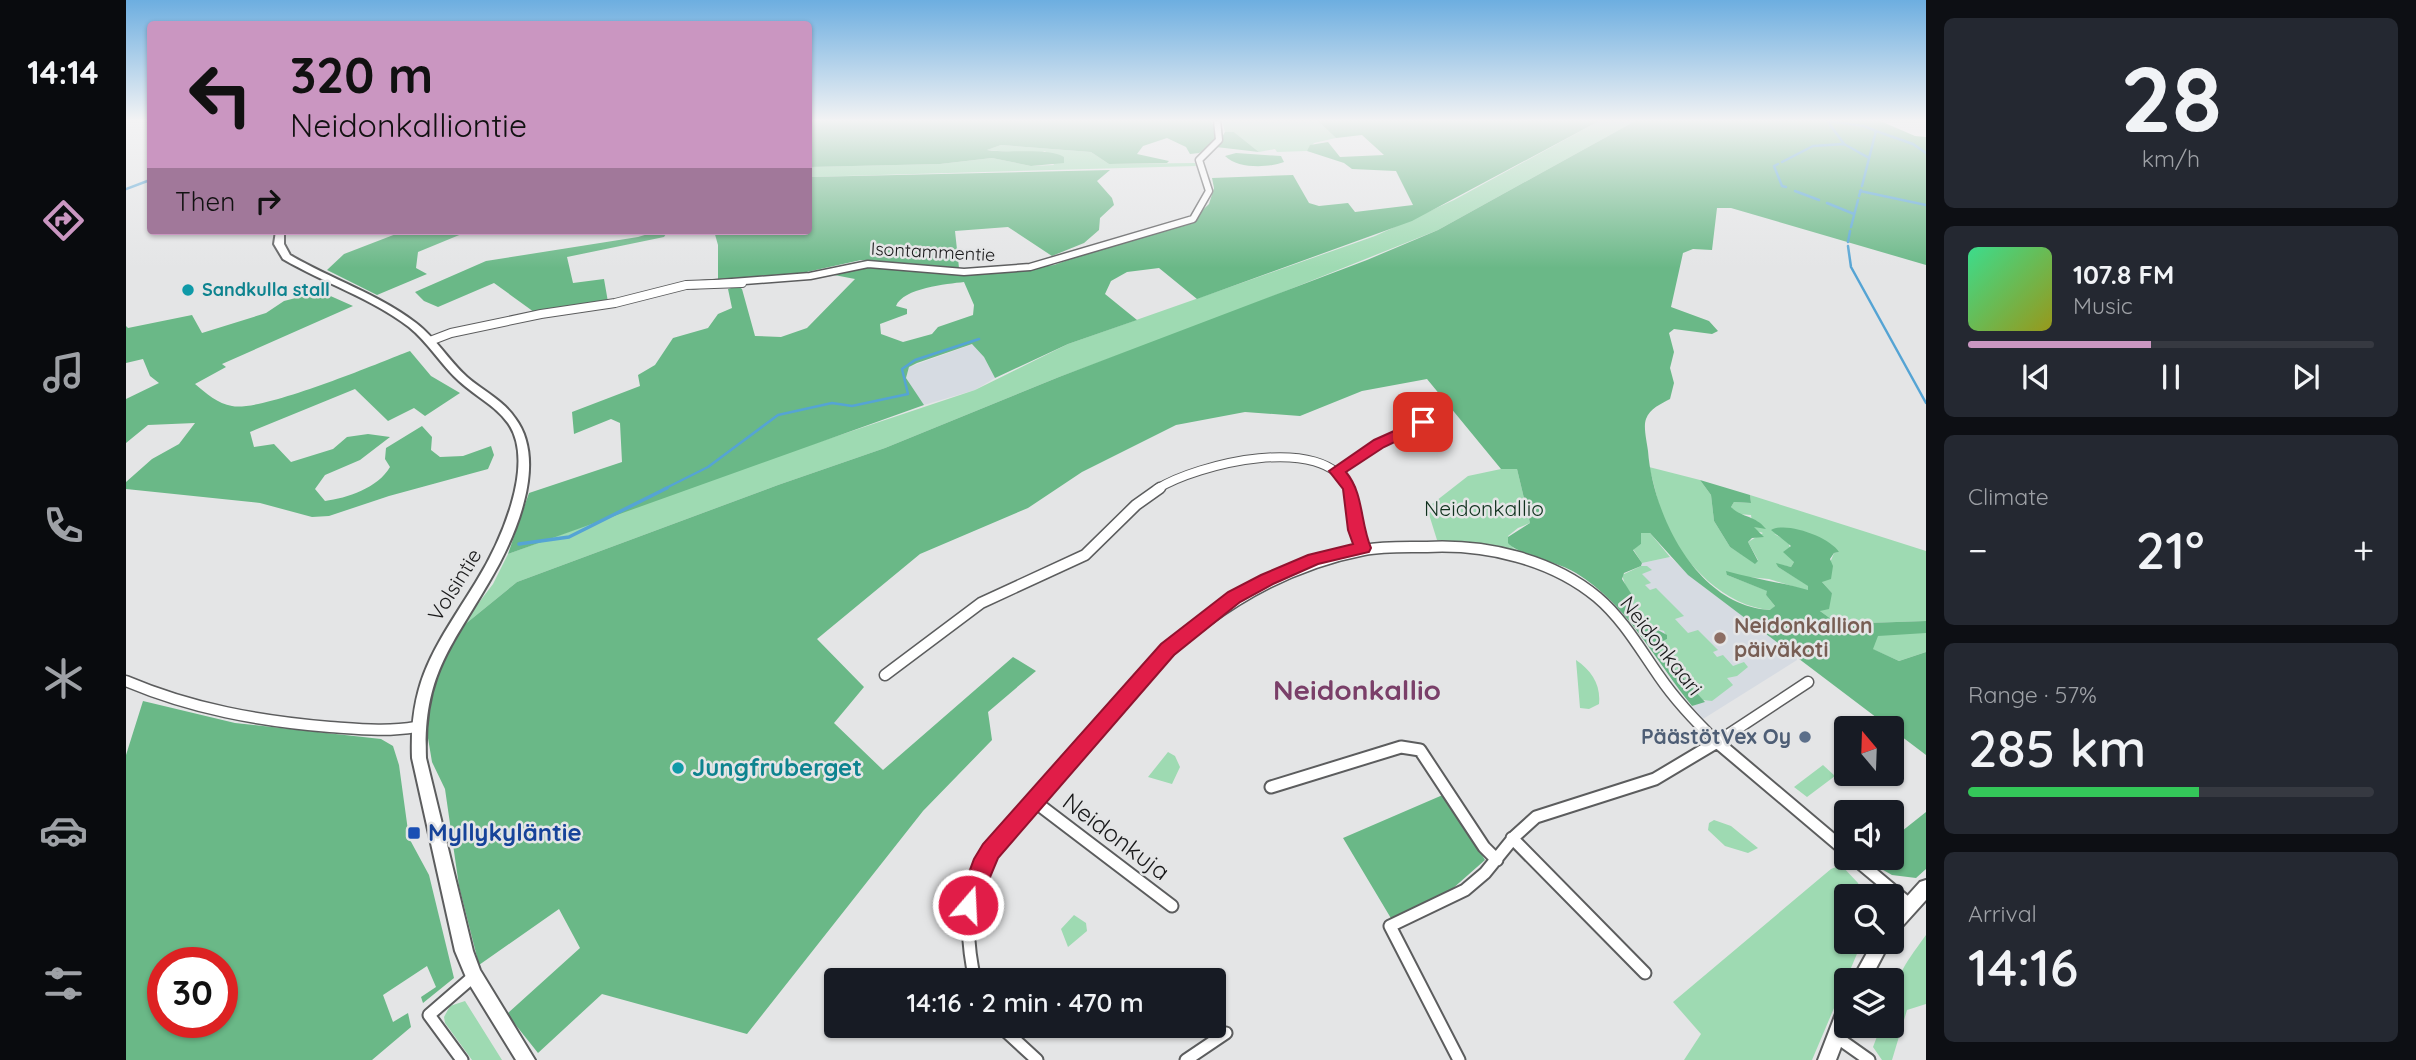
<!DOCTYPE html>
<meta charset="utf-8">
<style>
body{margin:0;font-family:Quicksand,sans-serif;background:#242831;color:#f1f3f6;height:100vh;display:flex;flex-direction:column;font-size:26px;white-space:nowrap}
*{box-sizing:border-box;margin:0}
p{font-size:23px;color:#9ea1a6}
.icon{flex:none;width:38px;height:38px;fill:none;stroke:currentColor;stroke-width:2;stroke-linecap:round;stroke-linejoin:round}
.map{position:relative;flex:1;overflow:hidden}
.panel{display:flex;flex-direction:column;gap:18px;padding:18px;background:#0d0f14;width:490px}
.panel>*{flex:none}
.banner{position:absolute;left:21px;top:21px;width:665px;height:214px;border-radius:7px;box-shadow:0 2px 5px #0004;background:#ca96c1;color:#111;overflow:hidden}
.needle{width:46px;rotate:341deg}
.tools{position:absolute;left:1708px;top:716px;display:grid;gap:14px}
.tools a{display:grid;place-items:center;width:70px;height:70px;border-radius:7px;background:#171b24;box-shadow:0 2px 5px #0004;font-size:35px}
.speed{position:absolute;left:21px;top:947px;display:flex;gap:14px;font-size:35px;font-weight:700;text-align:center}
.speed>*{display:grid;place-content:center;width:91px;height:91px;border-radius:50%;background:#171b24;box-shadow:0 2px 5px #0004;line-height:1}
.speed .limit{border:10px solid #d22;background:#fff;color:#111}
.pin{position:absolute;display:grid;place-items:center;width:60px;height:60px;color:#fff;margin:-30px;border-radius:14px;box-shadow:0 4px 10px #0006}
.me{position:absolute;width:77px;margin:-38px;rotate:19deg;stroke-linejoin:round;filter:drop-shadow(0 0 5px #0008)}
.turn{display:flex;align-items:center;gap:24px;height:147px;padding:0 28px;font-size:32px}
.turn .icon{width:91px;height:91px;stroke-width:2.5}
.turn b{display:block;font-size:49px;line-height:60px}
.then{display:flex;align-items:center;height:66px;padding:0 28px;background:#0003;gap:14px;font-size:26px}
.big{font-size:52px;font-weight:600;line-height:1.1}
.panel .card{flex:1;display:flex;flex-direction:column;justify-content:center;gap:10px;min-width:0;padding:0 24px;border-radius:10px;background:#242831}
.panel .dial{align-items:center;gap:0}
.dial b{font-size:91px;line-height:1}
.song{display:flex;align-items:center;gap:21px}
.cover{width:84px;height:84px;border-radius:10px;background:linear-gradient(135deg,hsl(150 70% 55%),hsl(60 70% 35%))}
.played{height:7px;border-radius:4px;background:linear-gradient(90deg,#ca96c1 45%,#363941 45%)}
.keys{display:flex;justify-content:space-around;direction:ltr}
.heat{display:flex;justify-content:space-between;align-items:center;font-size:38px;direction:ltr}
.charge{height:10px;border-radius:5px;background:linear-gradient(90deg,#34c759 57%,#363941 0)}
.trip{position:absolute;left:698px;top:968px;width:402px;height:70px;border-radius:7px;background:#171b24;box-shadow:0 2px 5px #0004;font-weight:600;line-height:70px;text-align:center}
main{display:flex;flex:1;min-height:0}
.dock{display:flex;flex-direction:column;width:126px;justify-content:space-around;align-items:center;background:#090b0e;color:#9ea1a6}
.dock .icon{width:49px;height:49px}
.dock .current{color:#ca96c1}
.dock b{font-size:32px;color:#f1f3f6}
.map>svg:first-child{display:block}
.built{fill:#d6dbe2}
.green{fill:#9edab2}
.forest{fill:#6ab887;fill-rule:evenodd}
.lines{fill:none;stroke-linecap:round;stroke-linejoin:round}
.stream-far1{stroke:#55a4d4;stroke-width:2.5}
.stream{stroke:#55a4d4;stroke-width:3.5}
.street-far3-casing{stroke:#5c5d5e;stroke-width:9}
.street-far2-casing{stroke:#5c5d5e;stroke-width:10}
.street-far1-casing{stroke:#5c5d5e;stroke-width:13}
.street-casing{stroke:#5c5d5e;stroke-width:15}
.secondary-casing{stroke:#5c5d5e;stroke-width:4}
.street-far3{stroke:#fff;stroke-width:6}
.street-far2{stroke:#fff;stroke-width:8}
.street-far1{stroke:#fff;stroke-width:10}
.street{stroke:#fff;stroke-width:11}
.secondary{fill:#fff;fill-rule:evenodd}
.route{fill:#e11d48;stroke:#92132f;stroke-width:2}
.culture-dot{fill:#0f9aa8;stroke:#e4e5e6;stroke-width:2.5}
.education-dot{fill:#8d6e63;stroke:#e4e5e6;stroke-width:2.5}
.service-dot{fill:#5c6f8a;stroke:#e4e5e6;stroke-width:2.5}
.transit-dot{fill:#1a4fb4;stroke:#e4e5e6;stroke-width:2.5}
.labels{text-anchor:middle;stroke-width:5;stroke-linejoin:round;paint-order:stroke}
.far-street-label{font-size:18px;fill:#181819;stroke:#e4e5e6}
.far-culture-label{font-size:18px;font-weight:bold;fill:#0d838f;stroke:#e4e5e6;text-anchor:start}
.park-label{font-size:21px;fill:#0f311d;stroke:#e4e5e6}
.street-label{font-size:21px;fill:#181819;stroke:#e4e5e6}
.education-label{font-size:21px;font-weight:bold;fill:#785e54;stroke:#e4e5e6;text-anchor:start}
.service-label{font-size:21px;font-weight:bold;fill:#4e5e75;stroke:#e4e5e6;text-anchor:end}
.near-culture-label{font-size:24px;font-weight:bold;fill:#0d838f;stroke:#e4e5e6;text-anchor:start}
.near-transit-label{font-size:24px;font-weight:bold;fill:#164399;stroke:#e4e5e6;text-anchor:start}
.near-street-label{font-size:24px;fill:#181819;stroke:#e4e5e6}
.district-label{font-size:28px;font-weight:bold;fill:#7a3f69;stroke:#e4e5e6}
</style>
<main>
<nav class="dock">
<b>14:14</b>
<svg class="icon current" aria-label="directions" viewBox="0 0 24 24"><path d="M12 3l9 9-9 9-9-9zM9 14v-3h6M13 9l2 2-2 2"/></svg>
<svg class="icon" aria-label="music" viewBox="0 0 24 24"><path d="M9 18V5l10-2v13"/><circle cx="6" cy="18" r="3"/><circle cx="16" cy="16" r="3"/></svg>
<svg class="icon" aria-label="phone" viewBox="0 0 24 24"><path d="M5 4h4l2 5-3 2q2 4 5 5l2-3 5 2v4C11 20 4 13 5 4z"/></svg>
<svg class="icon" aria-label="climate" viewBox="0 0 24 24"><path d="M12 3v18M4 7l16 10M4 17L20 7"/></svg>
<svg class="icon" aria-label="car" viewBox="0 0 24 24"><path d="M5 17H2v-5l4-1 3-4h7l3 4 3 1v5h-3M9 17h6M6 11h13"/><circle cx="7" cy="17" r="2"/><circle cx="17" cy="17" r="2"/></svg>
<svg class="icon" aria-label="filters" viewBox="0 0 24 24"><path d="M4 7h16M4 17h16"/><circle cx="9" cy="7" r="2"/><circle cx="15" cy="17" r="2"/></svg>
</nav>
<div class="map">
<svg width="1800" height="1060" viewBox="0 0 1800 1060">
<rect width="100%" height="100%" fill="#e4e5e6"/>
<path class="built" d="M847,344L858,357L869,378L849,390L798,405L782,383L780,378L783,367Z
M1544,557L1575,585L1670,655L1671,660L1577,719L1566,706L1579,701L1532,629L1517,622L1508,612L1516,563Z"/>
<path class="green" d="M1096,120H1191L1210,138L1188,143L1181,151L1151,152L1149,149L1133,152L1108,132H1099Z
M1475,120H1511L1312,230L1077,324L933,377L759,448L652,485L391,582L332,630L367,584L382,554L627,464L849,390L942,344L1249,236L1328,200Z
M875,145L965,152L983,164L1069,163L1070,166L683,177L682,167L814,164L866,158L905,166L928,165L919,151L911,154L861,150Z
M1523,467L1574,480L1585,495L1588,521L1604,547L1629,563L1632,560L1622,542L1637,533L1627,530L1625,515L1611,514L1605,507L1608,502L1625,503L1624,495L1800,551V621L1712,624L1694,611L1706,593L1696,582L1708,553L1713,552L1648,534L1662,541L1668,562L1665,567L1651,564L1652,567L1683,586L1682,591L1643,579L1601,575L1642,591L1640,595L1649,606L1645,610C1600,607 1557,564 1540,524C1532,507 1529,486 1523,467Z
M1375,469H1391L1404,523L1392,528L1382,536L1387,548L1399,553L1311,540L1301,508L1342,476Z
M1515,533H1524L1544,557L1516,563L1507,549L1515,544Z
M1515,566H1521L1526,570L1516,574L1525,583L1519,585L1524,590L1530,588L1558,616L1549,619L1562,633L1572,630L1592,650L1587,652L1591,657L1597,655L1607,666L1618,662L1622,667L1611,676L1601,678L1607,685L1586,701L1577,700L1532,650L1531,644L1541,639L1538,631L1522,626L1508,612L1496,575Z
M1765,632L1800,633V652L1773,661L1744,648L1751,636Z
M1450,660C1466,671 1475,685 1473,704L1463,709L1454,708Z
M1042,752L1049,756L1054,767L1046,784L1022,777Z
M1697,765L1709,776L1681,797L1668,787Z
M1588,820L1605,826L1632,848L1622,853L1599,846L1582,830L1583,823Z
M1715,865L1732,883L1737,896H1720V942H1736L1686,1060H1558L1575,1034L1547,1002L1705,869Z
M948,915L960,923L961,931L942,947L935,929Z
M1800,935V1004L1781,1010L1766,1060H1756L1747,1047L1755,1026H1766C1766,980 1774,971 1800,935Z
M339,1001L376,1060H346L319,1023L318,1017L324,1006Z"/>
<path class="forest" d="M682,120H1084L1090,129V141L1073,153L1064,154L1060,147L1041,138L1017,146L1011,154L1043,161L1041,163L983,164L965,152L875,145L861,150C882,154 922,147 938,157V163L905,166L866,158L814,164L683,167Z
M1191,120H1475L1286,221L1071,299L1033,268L1001,272L985,281L979,294L1011,320L942,344L869,378L858,357L846,344L791,363L783,367L780,378L798,405L382,554L403,493L496,462L494,423L485,419L448,434L446,412L514,386L512,375L529,365L547,338L582,328L592,314L606,308L602,289L612,286L616,289L629,336L655,337L681,328L729,279L703,274L741,265L861,273L928,265L1001,239L1061,225L1083,204L1088,188L1086,178L1167,175L1183,203L1193,206L1222,203L1229,212L1287,205L1270,171L1226,169L1218,163L1181,151L1184,145L1202,142L1214,157L1258,155L1236,135L1210,138ZM838,282L848,305L847,315L812,327L806,334L777,342L755,334L754,324L781,314V309L770,306C777,288 821,284 838,282Z
M1511,120H1752L1789,136L1800,137V265L1605,208H1591L1586,250L1567,249L1557,253L1545,307L1583,321L1592,331L1586,334L1548,329L1543,333L1548,352L1544,368L1548,383L1544,399C1535,404 1524,408 1520,419C1517,427 1521,442 1522,451C1527,515 1571,606 1644,610L1649,606L1640,595L1641,591L1601,575L1600,571C1627,579 1655,582 1682,590V586L1652,567L1650,563L1665,567L1668,562L1657,552L1665,546L1645,530C1660,521 1704,537 1713,552L1708,553L1704,559L1707,566L1705,579L1696,582L1706,593L1703,609L1694,611L1712,624L1800,621V633L1752,636L1747,649L1773,661L1800,652V755L1562,575L1524,533H1515V544L1507,550L1516,563L1515,566L1498,573L1496,579L1506,595L1504,603L1517,622L1541,635V639L1531,644L1532,650L1579,702L1566,706C1529,660 1502,605 1450,573C1433,562 1392,555 1382,543V537L1404,523L1391,469H1375L1301,379L1236,391L1174,416L1119,412L1050,425L956,472L902,508L794,554L691,639L738,687L708,723L757,770L887,657L910,671L862,712L866,740L797,811L621,1034L476,994L412,1053L381,1014L454,948L433,909L353,965L333,886L319,789L306,762L300,726L303,693L312,665L332,630L391,582L652,485L759,448L933,377L1241,260L1312,230Z
M1099,132H1108L1133,152L1090,147Z
M1110,153L1155,156L1158,162C1142,168 1112,169 1099,156Z
M984,170L971,181L986,198L988,205L974,218L973,230L958,243L926,256L882,227L829,231L833,268L735,260L676,273L592,279V245L588,231H682L683,177Z
M268,231H343L292,252L290,268L301,274L251,295L201,270L218,254L270,234Z
M532,231H542L538,237L441,257L447,283L478,279L482,302L408,312L368,283L312,307L298,301L289,292L360,261L512,237Z
M189,293L200,294L227,306L96,364L100,367L69,384C80,393 92,404 106,406C136,412 250,364 284,351L305,376L334,393L299,416L288,408L262,421L229,389L124,432L128,447L148,444L165,462L207,449L221,437L242,434L264,437L234,460L199,475L189,489L199,501C221,498 252,488 264,467L259,459L260,448L296,426L306,437L305,450L314,457L337,456L365,446L368,455L362,469L263,496L203,516L186,517L134,503L0,489V482L26,459L53,444L69,423L22,425L0,443V399L33,383L24,376L17,359L0,363V326L2,328L66,315L76,333L140,313L158,301Z
M1574,480L1624,495L1625,503L1608,502L1605,507C1616,518 1629,515 1640,529L1628,527L1638,537L1626,538L1622,542L1632,561L1629,564L1604,547L1588,521L1585,495Z
M17,701L109,723L255,739L267,746L273,765L283,838L303,875L328,978L297,1003L295,997L310,987L301,966L257,995L267,1022L282,1013L285,1027L246,1060H0V755ZM37,962H96V1022H37Z
M1319,794L1359,860L1325,890L1266,920L1217,838Z
M1800,812V869L1790,878L1766,875L1736,858H1766V839Z"/>
<g class="lines">
<path class="stream-far1" d="M1695,120L1738,126L1750,131
M1702,122L1718,144L1743,158
M1656,162L1687,146L1718,144
M1652,164L1648,166L1656,186L1660,187
M1736,186L1750,131L1787,144L1800,153
M0,189L24,180
M1669,191L1693,200
M1734,191L1800,205
M1733,196L1735,190
M1701,203L1728,214
M1725,227L1732,200
M1722,242L1724,231
M1722,246L1725,267L1800,403
M538,489L582,467L652,415L706,403L726,406L782,394L776,369L789,360L853,339"/>
<path class="stream" d="M393,544L443,537L541,488"/>
<g class="street-far3-casing">
<path id="street-far3" d="M567,285L684,276L742,264L838,272L904,267L1067,219L1083,191L1073,160L1093,140L1091,120"/>
</g>
<g class="street-far2-casing">
<path id="street-far2" d="M304,341L325,333L415,314L489,303L560,285L616,283
M1211,471L1253,444L1297,422
M1031,489C1071,464 1199,432 1223,489"/>
</g>
<g class="street-far1-casing">
<path id="street-far1" d="M1223,488L1237,548
M759,675L855,603L959,555L1010,505L1034,488
M0,681C66,709 133,721 204,727C233,729 261,732 290,727
M955,744C1031,653 1118,573 1238,550C1258,546 1281,547 1301,547C1360,544 1425,559 1471,597C1497,619 1514,649 1533,676C1550,701 1571,723 1593,744
M1588,744L1682,682"/>
</g>
<g class="street-casing">
<path id="street" d="M1591,742L1720,851
M1145,787L1275,747L1294,750L1358,847L1371,860
M908,801L1046,906
M1386,838L1519,973
M1728,858L1783,904
M849,980C838,932 840,894 865,851L957,742
M874,1026L911,1060
M1709,1036L1743,1060
M336,1060L303,1015L348,976
M1060,1060L1100,1033
M1333,1060L1264,926L1339,890L1359,873L1389,836L1410,817L1529,779L1591,742"/>
</g>
<g class="secondary-casing">
<path id="secondary" d="M150,231H158V244L164,255C205,279 252,294 290,323C310,338 322,360 341,377C357,391 377,400 389,418C423,463 388,540 363,582C324,649 297,676 300,758L347,951L354,970L409,1060H390L342,982L329,951L286,758C283,678 310,647 350,582C373,545 411,464 382,423C369,405 349,396 333,381C315,365 303,343 283,327C245,298 198,283 157,259L148,244Z
M1800,880V900L1772,931L1766,933V913L1794,882Z
M1747,942H1764L1744,980H1726Z
M1720,1000V1026H1723L1710,1060H1692L1714,1003Z"/>
</g>
<use href="#street-far3" class="street-far3"/>
<use href="#street-far2" class="street-far2"/>
<use href="#street-far1" class="street-far1"/>
<use href="#street" class="street"/>
<use href="#secondary" class="secondary"/>
</g>
<linearGradient id="sky" x2="0" y2="1"><stop stop-color="#6daee0"/><stop offset="0.45" stop-color="#f3f3f4"/><stop offset="1" stop-color="#f3f3f4" stop-opacity="0"/></linearGradient>
<rect width="1800" height="268" fill="url(#sky)"/>
<path class="route" d="M1297,418L1302,419V426L1258,447L1220,472C1238,494 1234,522 1245,548L1243,552L1192,564L1147,584L1114,602L1048,655L872,858L849,913L842,916L834,913L831,905L848,859L857,844L1035,644L1102,592L1135,575L1182,555L1227,544L1222,530L1217,489L1203,471L1248,440Z"/>
<g class="culture-dot">
<circle cx="62" cy="290" r="7"/>
<circle cx="552" cy="768" r="7"/>
</g>
<circle class="education-dot" cx="1594" cy="638" r="7"/>
<circle class="service-dot" cx="1679" cy="737" r="7"/>
<rect class="transit-dot" x="281" y="826" width="14" height="14" rx="3.5"/>
<g class="labels">
<g class="far-street-label">
<text transform="translate(807 252) rotate(3)" y="6">Isontammentie</text>
</g>
<g class="far-culture-label">
<text x="76" y="296">Sandkulla stall</text>
</g>
<g class="park-label">
<text x="1358" y="516">Neidonkallio</text>
</g>
<g class="street-label">
<text transform="translate(329 585) rotate(-58)" y="7">Volsintie</text>
<text transform="translate(1535 646) rotate(52)" y="7">Neidonkaari</text>
</g>
<g class="education-label">
<text x="1608" y="633">Neidonkallion<tspan x="1608" dy="24">päiväkoti</tspan></text>
</g>
<g class="service-label">
<text x="1665" y="744">PäästötVex Oy</text>
</g>
<g class="near-culture-label">
<text x="566" y="776">Jungfruberget</text>
</g>
<g class="near-transit-label">
<text x="302" y="841">Myllykyläntie</text>
</g>
<g class="near-street-label">
<text transform="translate(990 837) rotate(37)" y="8">Neidonkuja</text>
</g>
<g class="district-label">
<text x="1231" y="700">Neidonkallio</text>
</g>
</g>
</svg>
<div class="tools">
<a><svg class="needle" viewBox="-14 -14 28 28"><path d="M0-13l5 13h-10z" fill="#e53935"/><path d="M0 13l5-13h-10z" fill="#9ea1a6"/></svg></a>
<a><svg class="icon" aria-label="sound" viewBox="0 0 24 24"><path d="M4 9h4l5-4v14l-5-4H4zM17 9q2 3 0 6"/></svg></a>
<a><svg class="icon" aria-label="search" viewBox="0 0 24 24"><circle cx="10" cy="10" r="6"/><path d="M15 15l6 6"/></svg></a>
<a><svg class="icon" aria-label="layers" viewBox="0 0 24 24"><path d="M12 4l9 5-9 5-9-5zM3 14l9 5 9-5"/></svg></a>
</div>
<div class="speed"><div class="limit">30</div></div>
<div class="pin" style="left:1297px;top:422px;background:#d93025"><svg class="icon" aria-label="arrive" viewBox="0 0 24 24"><path d="M6 21V4h12l-3 4 3 4H6"/></svg></div>
<svg class="me" style="left:842px;top:905px" viewBox="-20 -20 40 40"><circle r="17" fill="#e11d48" stroke="#fff" stroke-width="3"/><path d="M0-11L8 9 0 5-8 9z" fill="#fff"/></svg>
<div class="trip">14:16 · 2 min · 470 m</div>
<div class="banner">
<div class="turn"><svg class="icon" aria-label="left" viewBox="0 0 24 24"><path d="M17 20v-9H6M10 6l-5 5 5 5"/></svg><div><b>320 m</b>Neidonkalliontie</div></div>
<div class="then">Then<svg class="icon" aria-label="right" viewBox="0 0 24 24"><path d="M7 20v-9h11M14 6l5 5-5 5"/></svg></div>
</div>
</div>
<section class="panel">
<div class="card dial"><b>28</b><p>km/h</p></div>
<div class="card">
<div class="song"><i class="cover"></i><div><b>107.8 FM</b><p>Music</p></div></div>
<div class="played"></div>
<div class="keys"><svg class="icon" aria-label="previous" viewBox="0 0 24 24"><path d="M18 5L8 12l10 7zM5 5v14"/></svg><svg class="icon" aria-label="pause" viewBox="0 0 24 24"><path d="M8 5v14M16 5v14"/></svg><svg class="icon" aria-label="next" viewBox="0 0 24 24"><path d="M6 5l10 7-10 7zM19 5v14"/></svg></div>
</div>
<div class="card"><p>Climate</p>
<div class="heat"><a>−</a><b class="big">21°</b><a>+</a></div>
</div>
<div class="card"><p>Range · 57%</p><b class="big">285 km</b><div class="charge"></div></div>
<div class="card"><p>Arrival</p><b class="big">14:16</b></div>
</section>
</main>
